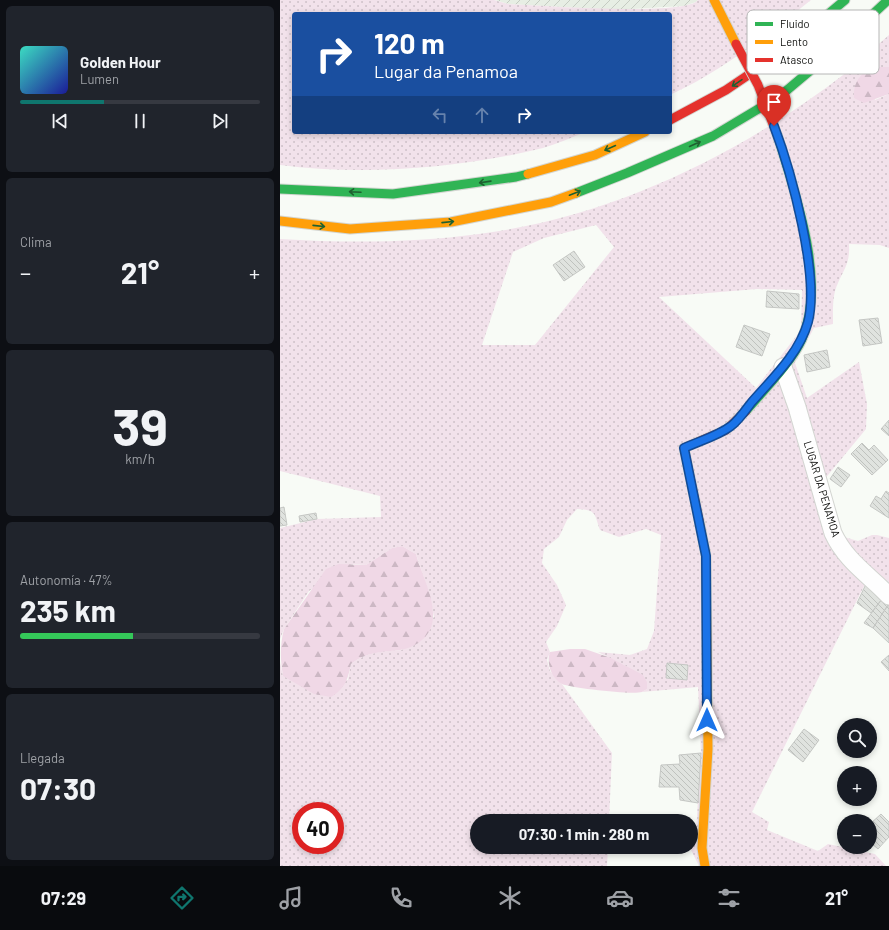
<!DOCTYPE html>
<html lang="es">
<meta charset="utf-8">
<style>
body{margin:0;font-family:Barlow,sans-serif;background:#20242c;color:#f1f3f6;height:100vh;display:flex;flex-direction:column;font-size:15px;white-space:nowrap}
*{box-sizing:border-box;margin:0}
p{font-size:13px;color:#9ea1a6}
.icon{flex:none;width:22px;height:22px;fill:none;stroke:currentColor;stroke-width:2;stroke-linecap:round;stroke-linejoin:round}
.map{position:relative;flex:1;overflow:hidden}
.sheet{display:flex;flex-direction:column;gap:6px;padding:6px;background:#0d0f14;width:280px}
.sheet>*{flex:none}
.hud{position:absolute;left:12px;top:12px;width:380px;height:122px;border-radius:4px;box-shadow:0 2px 6px #0003;background:#1a4fa0;color:#fff;overflow:hidden}
.tools{position:absolute;left:557px;top:718px;display:grid;gap:8px}
.tools a{display:grid;place-items:center;width:40px;height:40px;border-radius:50%;background:#171b24;box-shadow:0 2px 6px #0003;font-size:20px}
.speed{position:absolute;left:12px;top:802px;display:flex;gap:8px;font-size:20px;font-weight:700;text-align:center}
.speed>*{display:grid;place-content:center;width:52px;height:52px;border-radius:50%;background:#171b24;box-shadow:0 2px 6px #0003;line-height:1}
.speed .limit{border:6px solid #d22;background:#fff;color:#111}
.pin{position:absolute;display:grid;place-items:center;width:34px;height:34px;color:#fff;margin:-41px -17px;border-radius:50% 50% 50% 0;rotate:-45deg;box-shadow:0 0 4px #0007}
.pin .icon{rotate:45deg}
.me{position:absolute;width:44px;margin:-22px;rotate:0deg;stroke-linejoin:round;filter:drop-shadow(0 0 3px #0008)}
.turn{display:flex;align-items:center;gap:14px;height:84px;padding:0 16px;font-size:18px}
.turn .icon{width:52px;height:52px;stroke-width:2.5}
.turn b{display:block;font-size:28px;line-height:34px}
.lanes{display:flex;align-items:center;height:38px;padding:0 16px;background:#0003;justify-content:center;gap:20px;direction:ltr}
.lanes .off{opacity:.35}
.big{font-size:30px;font-weight:700;line-height:1.1}
.sheet .tile{flex:1;display:flex;flex-direction:column;justify-content:center;gap:6px;min-width:0;padding:0 14px;border-radius:6px;background:#20242c}
.sheet .dial{align-items:center;gap:0}
.dial b{font-size:52px;line-height:1}
.song{display:flex;align-items:center;gap:12px}
.cover{width:48px;height:48px;border-radius:6px;background:linear-gradient(135deg,hsl(170 70% 55%),hsl(240 70% 35%))}
.played{height:4px;border-radius:2px;background:linear-gradient(90deg,#0f766e 35%,#363941 35%)}
.keys{display:flex;justify-content:space-around;direction:ltr}
.heat{display:flex;justify-content:space-between;align-items:center;font-size:22px;direction:ltr}
.charge{height:6px;border-radius:3px;background:linear-gradient(90deg,#34c759 47%,#363941 0)}
.trip{position:absolute;left:190px;top:814px;width:228px;height:40px;border-radius:20px;background:#171b24;box-shadow:0 2px 6px #0003;font-weight:700;line-height:40px;text-align:center}
.tabs{display:flex;height:64px;justify-content:space-around;align-items:center;background:#090b0e;color:#9ea1a6}
.tabs .icon{width:28px;height:28px}
.tabs .active{color:#0f766e}
.tabs b{font-size:18px;color:#f1f3f6}
main{display:flex;flex:1;min-height:0}
.map>svg:first-child{display:block}
.industrial{fill:url(#industrial-furrows)}
.grass{fill:url(#grass-dots);fill-rule:evenodd}
.forest{fill:url(#forest-firs)}
.building{fill:url(#building-back-hatch);stroke:#c5c7c4}
.lines{fill:none;stroke-linecap:round;stroke-linejoin:round}
.street-casing{stroke:#d3d5d1;stroke-width:19}
.fast-casing{stroke:#d3d5d1;stroke-width:11}
.slow-casing{stroke:#d3d5d1;stroke-width:11}
.jam-casing{stroke:#d3d5d1;stroke-width:11}
.street{stroke:#fefefe;stroke-width:17}
.fast{stroke:#30b455;stroke-width:9}
.slow{stroke:#ff9f0a;stroke-width:9}
.jam{stroke:#e5322d;stroke-width:9}
.jam-bridge-casing{stroke:#d3d5d1;stroke-width:11;stroke-linecap:butt}
.jam-bridge{stroke:#e5322d;stroke-width:9}
.oneway{stroke:#1e6030}
.route-casing{stroke:#114b97;stroke-width:10}
.route{stroke:#1a73e8;stroke-width:7}
.labels{text-anchor:middle;stroke-width:3.5;stroke-linejoin:round;paint-order:stroke}
.street-label{font-size:11px;fill:#0b0c0a;stroke:#fff}
.key{fill:#fff;stroke:#b6b6b6;stroke-width:1}
.key-label{font-size:11px;fill:#0b0c0a}
</style>
<main>
<section class="sheet">
<div class="tile">
<div class="song"><i class="cover"></i><div><b>Golden Hour</b><p>Lumen</p></div></div>
<div class="played"></div>
<div class="keys"><svg class="icon" aria-label="previous" viewBox="0 0 24 24"><path d="M18 5L8 12l10 7zM5 5v14"/></svg><svg class="icon" aria-label="pause" viewBox="0 0 24 24"><path d="M8 5v14M16 5v14"/></svg><svg class="icon" aria-label="next" viewBox="0 0 24 24"><path d="M6 5l10 7-10 7zM19 5v14"/></svg></div>
</div>
<div class="tile"><p>Clima</p>
<div class="heat"><a>−</a><b class="big">21°</b><a>+</a></div>
</div>
<div class="tile dial"><b>39</b><p>km/h</p></div>
<div class="tile"><p>Autonomía · 47%</p><b class="big">235 km</b><div class="charge"></div></div>
<div class="tile"><p>Llegada</p><b class="big">07:30</b></div>
</section>
<div class="map">
<svg width="609" height="866" viewBox="0 0 609 866">
<defs>
<pattern id="industrial-furrows" width="10" height="10" patternUnits="userSpaceOnUse"><rect width="10" height="10" fill="#e7eee4"/><path d="M-1 1l2-2M0 10L10 0M9 11l2-2" fill="none" stroke="#c5cbc2"/></pattern>
<pattern id="grass-dots" width="8" height="8" patternUnits="userSpaceOnUse"><rect width="8" height="8" fill="#f2e2eb"/><path d="M2 2h.1M6 6h.1" fill="none" stroke="#cec1c8" stroke-width="1.8" stroke-linecap="round"/></pattern>
<pattern id="forest-firs" width="22" height="20" patternUnits="userSpaceOnUse"><rect width="22" height="20" fill="#f0d8e6"/><path d="M5 1l3.5 6h-7zM16 11l3.5 6h-7z" fill="#ccb8c4"/></pattern>
<pattern id="building-back-hatch" width="6" height="6" patternUnits="userSpaceOnUse"><rect width="6" height="6" fill="#e0e3df"/><path d="M-1 5l2 2M0 0l6 6M5-1l2 2" fill="none" stroke="#bfc2be"/></pattern>
</defs>
<rect width="100%" height="100%" fill="#f8fbf6"/>
<path class="industrial" d="M215,0H418L416,2L404,6L332,10L228,4Z"/>
<path class="grass" d="M0,0H214L228,4C255,5 405,17 418,0H531C486,36 442,71 390,95V14H14V132H306C292,137 277,144 263,148C181,168 84,176 0,165Z
M609,35V67H592L595,100L609,94V248L600,245L569,244C570,263 565,267 558,283C552,295 553,310 553,324L534,328L515,363L527,398L579,362L587,404L586,429L534,492L550,547L564,537L578,541L592,535H597L609,538V606L586,582L472,812L489,822L487,830L538,851L548,844L595,854L606,866H419L411,850L408,847H411V834L416,831L421,753L418,687L362,692L367,689L346,666L318,652L350,655L367,649L374,631L381,535L366,529L339,537L320,530C314,512 316,510 297,509L287,520L279,537L264,549L262,563L277,585L286,605L277,626L266,642L270,652L267,660L270,671L282,684L332,753L329,821H197V847H328L327,866H0V662L3,676L68,680L71,664C86,652 103,651 122,650L154,617L149,593L136,554L122,546L112,548L86,565L72,564L29,591L4,629L0,639V528L37,519L101,517L100,496L0,471V239C66,243 133,243 199,234C333,217 461,154 567,72C581,61 595,47 609,35ZM316,225L334,247L255,345H202L233,252L264,238ZM477,289L522,290L521,330L476,388L379,297ZM21,811H55V845H21Z"/>
<path class="forest" d="M592,67H609V94L584,103L574,98C573,83 579,75 592,67Z
M122,546L136,554C143,580 167,619 142,640C137,645 127,649 120,650C102,652 86,652 71,664C68,679 65,689 51,697L34,694L3,676C0,659 0,644 4,629L46,569L59,564L86,565L112,548Z
M290,649H305L331,658L363,675L367,682V689C367,689 362,692 362,692C352,695 291,688 282,684C271,678 266,663 270,652Z"/>
<path class="building" d="M294,251L305,267L284,281L273,265Z
M487,291L519,294V309L486,307Z
M598,318L602,343L583,346L579,320Z
M464,325L490,334L482,356L456,347Z
M547,350L550,367L527,372L524,355Z
M609,420V436L601,429Z
M582,443L589,450L594,445L608,460L592,475L571,454Z
M558,467L570,475L561,487L550,479Z
M606,491L609,493V518L590,506L596,496L601,499Z
M4,507L7,525L0,526V508Z
M36,513L37,519L20,522L19,516Z
M586,584L602,599L591,613L577,603Z
M602,599L608,605L593,628L584,623Z
M608,605L609,606V643L593,628Z
M609,655V671L601,662Z
M387,663L408,665L407,680L386,678Z
M524,729L539,740L523,762L508,750Z
M421,753L418,803L400,800L399,787H379L381,765L400,764L399,755Z
M601,814L609,822V837L598,849L590,842V824Z"/>
<g class="lines">
<g class="street-casing">
<path id="street" d="M503,367L517,407L553,533C566,561 588,574 609,596"/>
</g>
<g class="fast-casing">
<path id="fast" d="M504,51L565,0
M0,189L113,194L236,177L248,174
M296,193L347,173L433,136L500,96L550,54L608,0
M466,411C483,391 512,362 522,339C547,281 516,197 499,140"/>
</g>
<g class="slow-casing">
<path id="slow" d="M434,0L456,44
M248,174L315,155L365,132
M0,221L70,229L171,222L271,202L296,193
M419,520L426,556L428,749L422,848L425,866"/>
</g>
<g class="jam-casing">
<path id="jam" d="M390,120L446,90L504,51
M419,520L404,448L446,430L466,411"/>
</g>
<use href="#street" class="street"/>
<use href="#fast" class="fast"/>
<use href="#slow" class="slow"/>
<use href="#jam" class="jam"/>
<g class="jam-bridge-casing">
<path id="jam-bridge" d="M456,44L478,85L499,140"/>
</g>
<use href="#jam-bridge" class="jam-bridge"/>
</g>
<defs><path id="oneway-shaft" d="M-6 0H5M1.5-3L5.5 0L1.5 3" fill="none" stroke-width="1.6" stroke-linecap="round" stroke-linejoin="round"/></defs>
<g class="oneway">
<use href="#oneway-shaft" transform="translate(457 83) rotate(146)"/>
<use href="#oneway-shaft" transform="translate(415 144) rotate(-24)"/>
<use href="#oneway-shaft" transform="translate(330 148) rotate(156)"/>
<use href="#oneway-shaft" transform="translate(205 182) rotate(172)"/>
<use href="#oneway-shaft" transform="translate(75 192) rotate(-177)"/>
<use href="#oneway-shaft" transform="translate(295 193) rotate(-21)"/>
<use href="#oneway-shaft" transform="translate(168 222) rotate(-6)"/>
<use href="#oneway-shaft" transform="translate(39 226) rotate(6)"/>
</g>
<g class="lines">
<g class="route-casing">
<path id="route" d="M427,720L426,556L404,448C419,441 438,436 451,426C458,421 465,411 471,403C492,379 519,354 528,322C540,276 511,171 494,126"/>
</g>
<use href="#route" class="route"/>
</g>
<g class="labels">
<g class="street-label">
<text transform="translate(542 489) rotate(73)" y="4">LUGAR DA PENAMOA</text>
</g>
</g>
<rect x="467" y="10" width="132" height="64" rx="6" class="key"/>
<rect x="475" y="22" width="18" height="4" fill="#30b455"/>
<rect x="475" y="40" width="18" height="4" fill="#ff9f0a"/>
<rect x="475" y="58" width="18" height="4" fill="#e5322d"/>
<g class="key-label">
<text x="500" y="28">Fluido</text>
<text x="500" y="46">Lento</text>
<text x="500" y="64">Atasco</text>
</g>
</svg>
<div class="tools">
<a><svg class="icon" aria-label="search" viewBox="0 0 24 24"><circle cx="10" cy="10" r="6"/><path d="M15 15l6 6"/></svg></a>
<a>+</a>
<a>−</a>
</div>
<div class="speed"><div class="limit">40</div></div>
<div class="pin" style="left:494px;top:126px;background:#d93025"><svg class="icon" aria-label="arrive" viewBox="0 0 24 24"><path d="M6 21V4h12l-3 4 3 4H6"/></svg></div>
<svg class="me" style="left:427px;top:720px" viewBox="-20 -20 40 40"><path d="M0-17L14 15 0 8-14 15z" fill="#1a73e8" stroke="#fff" stroke-width="4"/></svg>
<div class="trip">07:30 · 1 min · 280 m</div>
<div class="hud">
<div class="turn"><svg class="icon" aria-label="right" viewBox="0 0 24 24"><path d="M7 20v-9h11M14 6l5 5-5 5"/></svg><div><b>120 m</b>Lugar da Penamoa</div></div>
<div class="lanes"><svg class="icon off" aria-label="left" viewBox="0 0 24 24"><path d="M17 20v-9H6M10 6l-5 5 5 5"/></svg><svg class="icon off" aria-label="ahead" viewBox="0 0 24 24"><path d="M12 20V5M6 11l6-6 6 6"/></svg><svg class="icon" aria-label="right" viewBox="0 0 24 24"><path d="M7 20v-9h11M14 6l5 5-5 5"/></svg></div>
</div>
</div>
</main>
<nav class="tabs">
<b>07:29</b>
<svg class="icon active" aria-label="directions" viewBox="0 0 24 24"><path d="M12 3l9 9-9 9-9-9zM9 14v-3h6M13 9l2 2-2 2"/></svg>
<svg class="icon" aria-label="music" viewBox="0 0 24 24"><path d="M9 18V5l10-2v13"/><circle cx="6" cy="18" r="3"/><circle cx="16" cy="16" r="3"/></svg>
<svg class="icon" aria-label="phone" viewBox="0 0 24 24"><path d="M5 4h4l2 5-3 2q2 4 5 5l2-3 5 2v4C11 20 4 13 5 4z"/></svg>
<svg class="icon" aria-label="climate" viewBox="0 0 24 24"><path d="M12 3v18M4 7l16 10M4 17L20 7"/></svg>
<svg class="icon" aria-label="car" viewBox="0 0 24 24"><path d="M5 17H2v-5l4-1 3-4h7l3 4 3 1v5h-3M9 17h6M6 11h13"/><circle cx="7" cy="17" r="2"/><circle cx="17" cy="17" r="2"/></svg>
<svg class="icon" aria-label="filters" viewBox="0 0 24 24"><path d="M4 7h16M4 17h16"/><circle cx="9" cy="7" r="2"/><circle cx="15" cy="17" r="2"/></svg>
<b>21°</b>
</nav>
